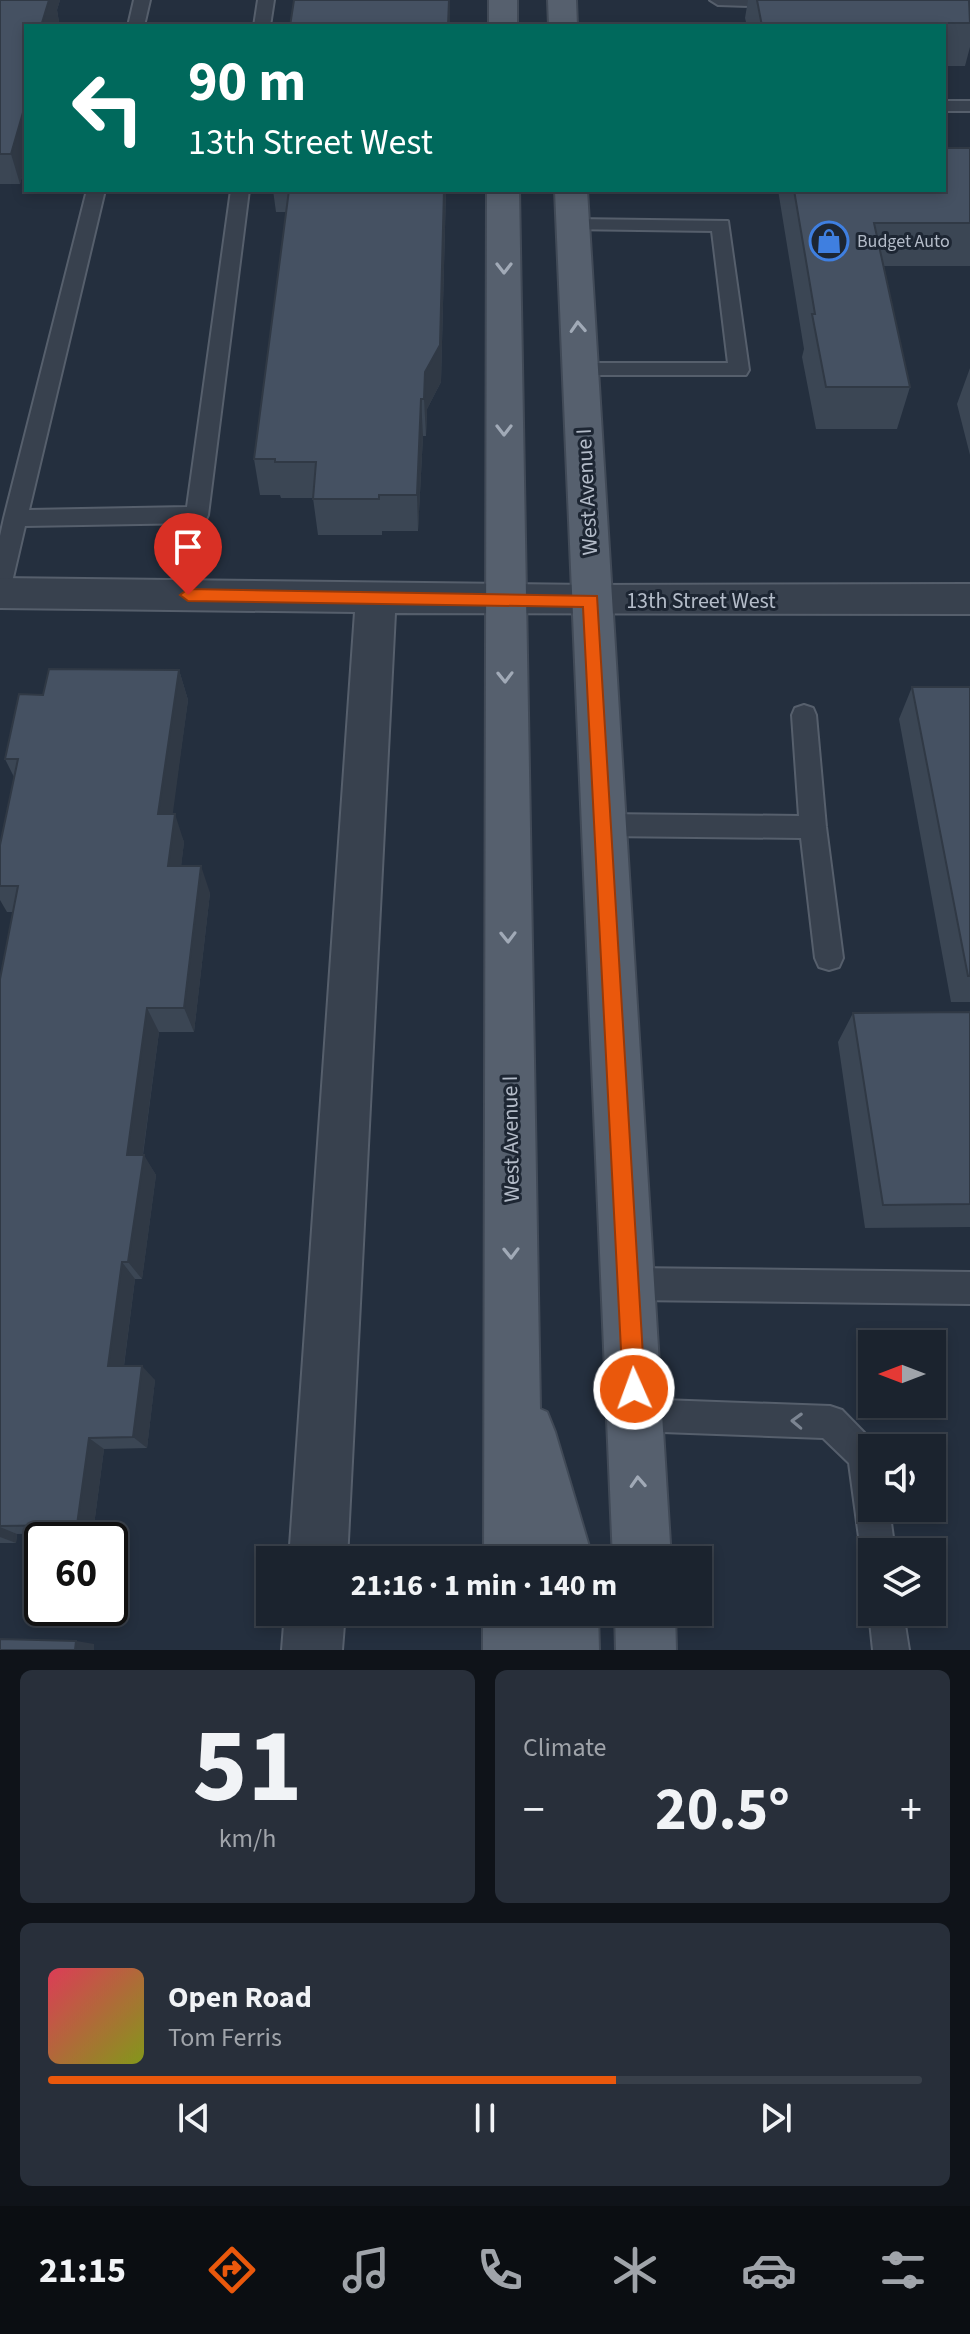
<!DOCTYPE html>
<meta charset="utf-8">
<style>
body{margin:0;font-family:"Source Sans 3",sans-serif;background:#282f3a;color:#f1f3f6;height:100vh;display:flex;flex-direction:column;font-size:30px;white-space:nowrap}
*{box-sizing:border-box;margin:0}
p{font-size:26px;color:#a0a4aa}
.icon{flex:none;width:44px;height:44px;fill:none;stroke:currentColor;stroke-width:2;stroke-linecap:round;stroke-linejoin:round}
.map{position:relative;height:1650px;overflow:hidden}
.sheet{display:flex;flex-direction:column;gap:20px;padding:20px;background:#0f1319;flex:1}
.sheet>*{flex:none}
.guide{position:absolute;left:24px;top:24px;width:922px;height:168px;border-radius:0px;box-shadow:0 4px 12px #0003,0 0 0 2px #39404a;background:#00695c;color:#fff;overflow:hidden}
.needle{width:52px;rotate:270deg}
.buttons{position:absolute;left:858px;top:1330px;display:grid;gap:16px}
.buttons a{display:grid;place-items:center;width:88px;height:88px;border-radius:0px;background:#1b232e;box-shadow:0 4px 12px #0003,0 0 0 2px #39404a;font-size:40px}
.speed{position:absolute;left:24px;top:1522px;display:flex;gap:16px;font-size:40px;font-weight:700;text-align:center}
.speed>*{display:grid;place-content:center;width:104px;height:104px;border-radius:50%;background:#1b232e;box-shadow:0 4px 12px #0003,0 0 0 2px #39404a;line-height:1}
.speed .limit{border:4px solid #111;border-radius:12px;background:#fff;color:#111}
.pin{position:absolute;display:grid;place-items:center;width:68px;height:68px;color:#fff;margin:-82px -34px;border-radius:50% 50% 50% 0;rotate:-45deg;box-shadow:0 0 8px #0007}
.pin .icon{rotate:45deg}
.me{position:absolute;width:88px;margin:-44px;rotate:358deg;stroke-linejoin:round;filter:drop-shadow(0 0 6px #0008)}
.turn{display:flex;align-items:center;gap:28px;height:168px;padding:0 32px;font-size:36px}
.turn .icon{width:104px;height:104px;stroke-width:2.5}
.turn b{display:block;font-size:56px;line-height:68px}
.big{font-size:60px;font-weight:700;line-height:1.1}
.sheet .card{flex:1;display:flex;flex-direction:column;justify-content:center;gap:12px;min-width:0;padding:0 28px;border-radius:12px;background:#282f3a}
.sheet .dial{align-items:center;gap:0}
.dial b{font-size:104px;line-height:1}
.song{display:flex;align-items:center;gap:24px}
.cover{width:96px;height:96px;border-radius:12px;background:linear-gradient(135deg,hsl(350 70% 55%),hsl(70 70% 35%))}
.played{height:8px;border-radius:4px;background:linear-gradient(90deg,#ea580c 65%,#39404a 65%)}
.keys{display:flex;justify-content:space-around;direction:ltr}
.heat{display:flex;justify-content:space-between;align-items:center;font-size:44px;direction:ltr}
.sheet .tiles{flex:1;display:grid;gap:20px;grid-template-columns:1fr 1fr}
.card:last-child{grid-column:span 2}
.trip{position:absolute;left:256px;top:1546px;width:456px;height:80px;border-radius:0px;background:#1b232e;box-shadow:0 4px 12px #0003,0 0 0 2px #39404a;font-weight:700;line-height:80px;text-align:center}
.tabs{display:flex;height:128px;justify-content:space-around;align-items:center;background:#0b0e12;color:#a0a4aa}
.tabs .icon{width:56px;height:56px}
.tabs .on{color:#ea580c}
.tabs b{font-size:36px;color:#f1f3f6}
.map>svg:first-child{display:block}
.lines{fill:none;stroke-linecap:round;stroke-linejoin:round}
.service-casing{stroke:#565f6c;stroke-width:4}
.minor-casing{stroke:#565f6c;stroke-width:4}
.primary-casing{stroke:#414a57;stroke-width:4}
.service{fill:#38414e;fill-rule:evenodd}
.minor{fill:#38414e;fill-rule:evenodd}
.primary{fill:#56606e;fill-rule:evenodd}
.wall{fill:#3b4654}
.shaded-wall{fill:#303945}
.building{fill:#455162;stroke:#303945;stroke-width:2}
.oneway{stroke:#a1aab7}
.oneway2{stroke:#7c8592}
.route{fill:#ea580c;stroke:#983908;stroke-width:2}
.labels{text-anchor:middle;stroke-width:6;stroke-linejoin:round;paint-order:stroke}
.far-poi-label{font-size:18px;fill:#b4bcc9;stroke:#1d2633;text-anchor:start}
.street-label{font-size:22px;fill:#b4bcc9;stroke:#1d2633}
</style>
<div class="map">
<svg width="970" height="1650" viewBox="0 0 970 1650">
<rect width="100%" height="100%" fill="#242f3e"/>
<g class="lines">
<g class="service-casing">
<path id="service" d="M134,0H150L144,26H128Z
M258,0H274L270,26H254Z
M710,0H789L790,2L782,7L718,5Z
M944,101H970V111H944Z
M87,190H105L29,510L187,507L231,190H249L208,515L205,521L197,523L25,526L12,582L8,588L0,591V536L4,518Z
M573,219L728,221L749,370L746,375H573L570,370L573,365L580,363H728L712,231L566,229L563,225L566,221Z
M804,705L813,708L816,715L826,827L843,958L839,967L829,970L819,967L815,958L801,838L603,836L594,833L590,825L594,817L603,814L799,816L792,715L795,708Z
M630,1268L970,1272V1304L630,1300L619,1295L614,1284L619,1273Z
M635,1399L830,1406L842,1410L879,1448H872V1508H889L895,1552H872V1567L866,1564L861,1552L849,1463L823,1438L635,1431L623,1427L619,1415L623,1403Z
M872,1604V1612H903L909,1650H873L869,1612Z"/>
</g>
<g class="minor-casing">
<path id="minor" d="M0,578L591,585L970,584V614L395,613L347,1560H289L355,612L0,608Z
M285,1612H345L342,1650H282Z"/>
</g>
<g class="primary-casing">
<path id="primary" d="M489,0H517V26H489Z
M548,0H576L577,26H549Z
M487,190H519L540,1409L547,1412L555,1432L593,1560H484Z
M555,190H587L671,1560H613Z
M483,1612H598L599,1650H483Z
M615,1612H675L676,1650H616Z"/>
</g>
<use href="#service" class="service"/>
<use href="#minor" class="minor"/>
<use href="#primary" class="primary"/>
</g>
<path class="wall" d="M0,0H60L57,10L59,22L26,26V162L20,184H0Z
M748,0H969L970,3V47L965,66H944V26H747L745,18Z
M970,148V266H884L910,387L897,429H816L802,357L804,349L778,190H944Z
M273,190H446L441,382L427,409L426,436H423L418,531H382V535H318L313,498H281L280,495H260L254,459L286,212H276Z
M970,368V455L957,404Z
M179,670L188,700L172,814L184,842L181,866L210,893L194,1032H159L143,1155L156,1175L142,1279H135L124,1366L155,1380L147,1448L104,1449L93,1533L17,1534L16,1543H0V979L13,912H7L0,900V845L14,777L5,759L43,695Z
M912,687H970V1002H951L899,719Z
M970,1012V1227L865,1228L838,1042L853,1013Z"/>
<path class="shaded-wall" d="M48,0H60L57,10L59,22L58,26H41Z
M449,0H450V26H448Z
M26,102V162L20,184L11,154Z
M444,190H446L441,382L427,409L426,436L424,399L425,372Z
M421,399L423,436L418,531L417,495Z
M179,670L188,700L169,842L158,814Z
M175,814L184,842L178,893L168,866Z
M201,866L210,893L194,1032L184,1008Z
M147,1008L159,1032L140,1175L127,1155Z
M144,1155L156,1175L142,1279L128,1262Z
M122,1262L135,1279L122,1380L108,1366Z
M142,1366L155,1380L147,1448L133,1437Z
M89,1438L104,1449L93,1533L77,1525Z
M0,1527L17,1534L16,1543L0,1537Z
M76,1641L94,1644V1650H75Z"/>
<path class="building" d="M0,0H49L41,26H26V102L11,154H0Z
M294,0H449L448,26H290Z
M757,0H969L970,23H898L878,26H762Z
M944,148H970V223H874L910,387H826L812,314H815L794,190H944Z
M289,190H444L440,345L425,372L424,399H421L417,495H379V499H313L316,462H275V459H254Z
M49,669L179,670L158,814H175L168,866H201L184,1008H147L127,1155H144L128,1262H122L108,1366H142L133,1437L89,1438L77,1525L0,1526V979L18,886H0V845L18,759H5L19,694L43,695Z
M912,687H970V976H968Z
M970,1012V1204L883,1205L853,1013Z
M0,1639L76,1641L75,1650H0Z"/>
<defs><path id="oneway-chevron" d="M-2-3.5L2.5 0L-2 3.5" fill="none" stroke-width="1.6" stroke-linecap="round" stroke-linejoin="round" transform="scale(2)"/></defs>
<g class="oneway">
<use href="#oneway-chevron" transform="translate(504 268) rotate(90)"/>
<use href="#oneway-chevron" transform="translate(578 327) rotate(-93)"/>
<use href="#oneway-chevron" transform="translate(504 430) rotate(90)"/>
<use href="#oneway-chevron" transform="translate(505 677) rotate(89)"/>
<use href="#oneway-chevron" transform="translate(508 937) rotate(89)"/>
<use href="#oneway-chevron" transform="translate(511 1253) rotate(89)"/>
<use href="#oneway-chevron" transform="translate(638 1482) rotate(-93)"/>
</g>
<use class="oneway2" href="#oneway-chevron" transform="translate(797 1421) rotate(-178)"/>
<path class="route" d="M188,589L597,596L645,1389L642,1397L634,1400L626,1397L623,1389L583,607L188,601L180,595Z"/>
<defs>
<g id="shop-ring" transform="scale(2)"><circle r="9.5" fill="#1d2633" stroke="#3f7fe0" stroke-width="1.5"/><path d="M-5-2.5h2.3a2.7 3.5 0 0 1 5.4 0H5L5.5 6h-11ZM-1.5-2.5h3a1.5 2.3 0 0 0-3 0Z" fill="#3f7fe0"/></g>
</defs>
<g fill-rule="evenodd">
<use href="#shop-ring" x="829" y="241"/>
</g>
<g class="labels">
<g class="far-poi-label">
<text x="857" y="247">Budget Auto</text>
</g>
<g class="street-label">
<text transform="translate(586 492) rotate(-93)" y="8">West Avenue I</text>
<text x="701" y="608">13th Street West</text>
<text transform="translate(510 1139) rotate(-91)" y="8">West Avenue I</text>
</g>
</g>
</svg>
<div class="buttons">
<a><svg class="needle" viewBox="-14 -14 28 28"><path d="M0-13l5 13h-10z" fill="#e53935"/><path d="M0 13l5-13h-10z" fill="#a0a4aa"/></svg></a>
<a><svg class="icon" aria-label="sound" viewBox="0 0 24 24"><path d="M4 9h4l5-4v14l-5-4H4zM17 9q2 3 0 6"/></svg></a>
<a><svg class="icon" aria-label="layers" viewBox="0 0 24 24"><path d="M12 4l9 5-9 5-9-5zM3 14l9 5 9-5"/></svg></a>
</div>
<div class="speed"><div class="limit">60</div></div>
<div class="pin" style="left:188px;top:595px;background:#d93025"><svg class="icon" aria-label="arrive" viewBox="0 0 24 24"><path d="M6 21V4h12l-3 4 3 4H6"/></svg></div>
<svg class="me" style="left:634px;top:1389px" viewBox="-20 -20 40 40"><circle r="17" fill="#ea580c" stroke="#fff" stroke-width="3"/><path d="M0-11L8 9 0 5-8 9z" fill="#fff"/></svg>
<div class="trip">21:16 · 1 min · 140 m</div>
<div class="guide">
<div class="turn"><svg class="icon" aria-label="left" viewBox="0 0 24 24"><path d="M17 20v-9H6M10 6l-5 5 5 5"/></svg><div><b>90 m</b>13th Street West</div></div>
</div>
</div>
<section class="sheet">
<div class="tiles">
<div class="card dial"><b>51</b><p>km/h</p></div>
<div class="card"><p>Climate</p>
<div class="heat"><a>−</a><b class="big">20.5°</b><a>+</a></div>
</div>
<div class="card">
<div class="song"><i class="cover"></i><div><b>Open Road</b><p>Tom Ferris</p></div></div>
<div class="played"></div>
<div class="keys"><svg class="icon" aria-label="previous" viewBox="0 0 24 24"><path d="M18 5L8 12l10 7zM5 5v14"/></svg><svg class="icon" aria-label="pause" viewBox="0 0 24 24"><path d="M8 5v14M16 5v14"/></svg><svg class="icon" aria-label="next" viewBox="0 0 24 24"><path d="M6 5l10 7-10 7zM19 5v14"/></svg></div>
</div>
</div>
</section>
<nav class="tabs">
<b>21:15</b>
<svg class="icon on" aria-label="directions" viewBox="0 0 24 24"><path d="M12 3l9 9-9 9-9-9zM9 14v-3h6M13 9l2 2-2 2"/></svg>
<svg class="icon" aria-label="music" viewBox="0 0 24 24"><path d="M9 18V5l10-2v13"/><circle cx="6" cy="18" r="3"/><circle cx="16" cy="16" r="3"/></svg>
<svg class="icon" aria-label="phone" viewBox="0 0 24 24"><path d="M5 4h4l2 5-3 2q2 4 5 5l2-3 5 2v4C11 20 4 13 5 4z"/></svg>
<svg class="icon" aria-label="climate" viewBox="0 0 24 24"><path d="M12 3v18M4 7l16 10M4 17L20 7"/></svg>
<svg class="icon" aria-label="car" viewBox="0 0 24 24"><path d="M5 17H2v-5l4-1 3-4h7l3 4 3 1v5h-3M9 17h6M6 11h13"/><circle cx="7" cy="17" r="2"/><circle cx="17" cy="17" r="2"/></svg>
<svg class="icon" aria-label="filters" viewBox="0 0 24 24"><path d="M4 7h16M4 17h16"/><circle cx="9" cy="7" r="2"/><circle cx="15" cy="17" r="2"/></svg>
</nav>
